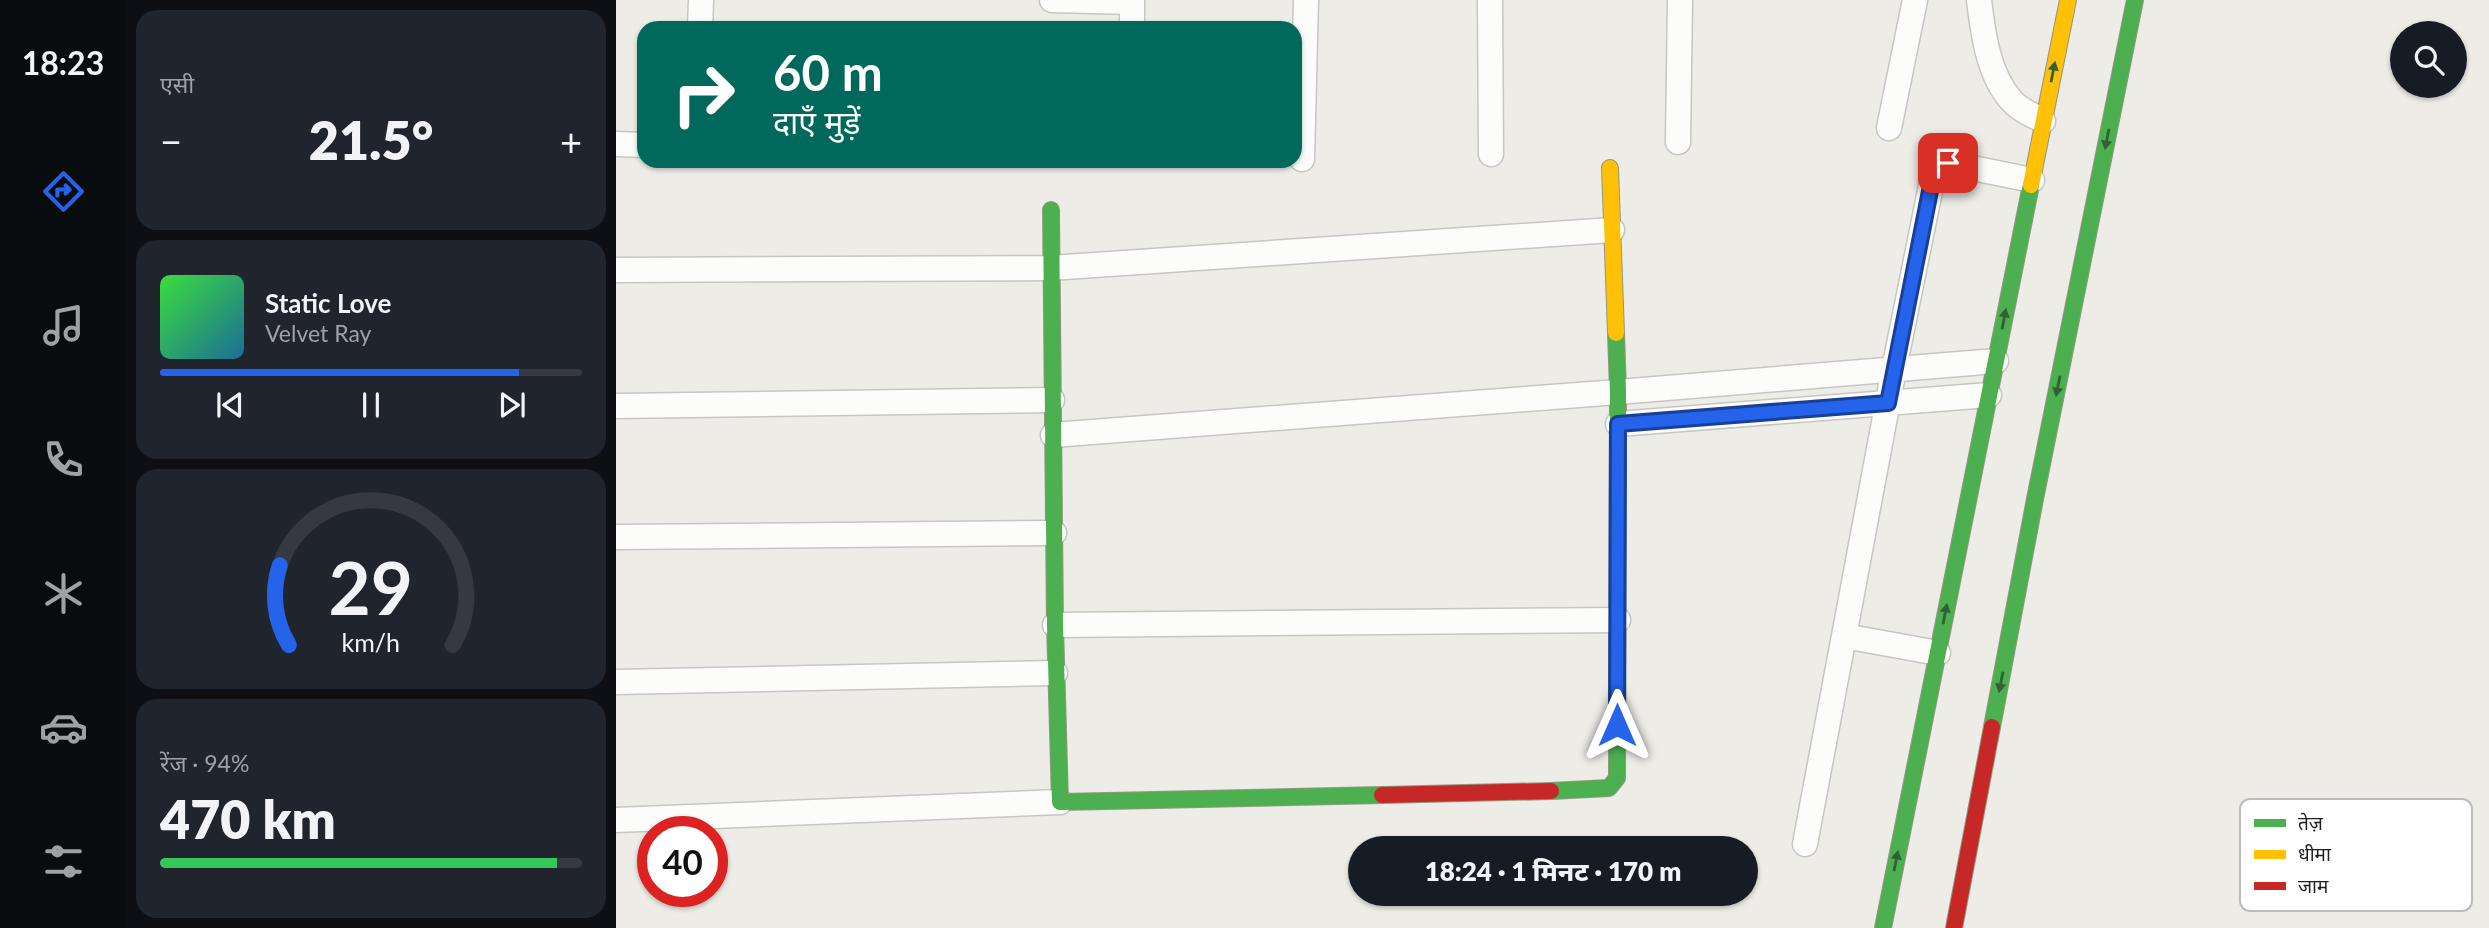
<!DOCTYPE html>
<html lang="hi">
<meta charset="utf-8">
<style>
body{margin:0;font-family:Lato,"Noto Sans Devanagari",sans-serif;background:#20242c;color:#f1f3f6;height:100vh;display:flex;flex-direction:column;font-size:26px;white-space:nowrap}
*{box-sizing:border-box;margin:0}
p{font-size:23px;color:#9ea1a6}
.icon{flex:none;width:38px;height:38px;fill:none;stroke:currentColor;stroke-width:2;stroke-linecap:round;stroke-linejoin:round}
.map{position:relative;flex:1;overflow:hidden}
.side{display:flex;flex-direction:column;gap:10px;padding:10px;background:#0d0f14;width:490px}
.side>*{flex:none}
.guide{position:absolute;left:21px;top:21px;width:665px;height:147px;border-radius:21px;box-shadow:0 2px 5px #0004;background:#00695c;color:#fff;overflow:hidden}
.fabs{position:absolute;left:1774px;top:21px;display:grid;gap:14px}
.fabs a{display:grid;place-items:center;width:77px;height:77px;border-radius:50%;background:#171b24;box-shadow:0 2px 5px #0004;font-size:35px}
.speed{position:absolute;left:21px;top:816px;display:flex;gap:14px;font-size:35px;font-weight:700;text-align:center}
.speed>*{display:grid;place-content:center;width:91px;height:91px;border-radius:50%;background:#171b24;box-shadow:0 2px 5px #0004;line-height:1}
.speed .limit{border:10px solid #d22;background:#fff;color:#111}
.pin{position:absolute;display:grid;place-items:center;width:60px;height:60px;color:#fff;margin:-30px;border-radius:14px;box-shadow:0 4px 10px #0006}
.me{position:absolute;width:77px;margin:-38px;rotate:0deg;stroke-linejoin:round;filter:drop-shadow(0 0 5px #0008)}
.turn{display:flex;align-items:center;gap:24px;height:147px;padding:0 21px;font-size:32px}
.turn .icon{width:91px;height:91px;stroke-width:2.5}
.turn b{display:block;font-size:49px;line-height:60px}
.big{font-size:52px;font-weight:800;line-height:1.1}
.side .tile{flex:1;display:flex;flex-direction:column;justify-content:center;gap:10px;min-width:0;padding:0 24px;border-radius:21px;background:#20242c}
.side .dial{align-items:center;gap:0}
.dial svg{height:182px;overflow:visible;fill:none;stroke:#363941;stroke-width:7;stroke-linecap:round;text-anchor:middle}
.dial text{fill:#f1f3f6;stroke:none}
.song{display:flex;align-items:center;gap:21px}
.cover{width:84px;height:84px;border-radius:10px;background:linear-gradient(135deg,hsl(120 70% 55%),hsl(200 70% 35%))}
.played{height:7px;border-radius:4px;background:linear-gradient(90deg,#2563eb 85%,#363941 85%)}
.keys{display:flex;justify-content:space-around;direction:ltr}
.heat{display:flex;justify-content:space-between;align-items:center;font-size:38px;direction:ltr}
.charge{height:10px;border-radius:5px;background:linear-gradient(90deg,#34c759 94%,#363941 0)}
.trip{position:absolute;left:732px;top:836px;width:410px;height:70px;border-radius:35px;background:#171b24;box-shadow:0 2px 5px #0004;font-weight:800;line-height:70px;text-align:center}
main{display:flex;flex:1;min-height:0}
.dock{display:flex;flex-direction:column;width:126px;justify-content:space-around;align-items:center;background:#090b0e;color:#9ea1a6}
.dock .icon{width:49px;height:49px}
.dock .selected{color:#2563eb}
.dock b{font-size:32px;color:#f1f3f6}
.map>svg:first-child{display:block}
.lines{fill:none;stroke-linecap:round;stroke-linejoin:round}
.street-casing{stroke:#c6c6c3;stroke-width:27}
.fast-casing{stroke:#93987e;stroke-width:18}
.slow-casing{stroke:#93987e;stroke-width:18}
.jam-casing{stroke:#93987e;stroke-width:18}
.street{stroke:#fcfcfb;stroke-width:24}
.fast{stroke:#4caf50;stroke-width:16}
.slow{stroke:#ffc107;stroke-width:16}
.jam{stroke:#c62828;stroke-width:16}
.oneway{fill:#336035}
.route-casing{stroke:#184099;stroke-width:18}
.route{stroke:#2563eb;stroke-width:12}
.key{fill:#fff;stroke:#bcbcbc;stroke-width:2}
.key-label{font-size:19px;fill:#1f1f1f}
</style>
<main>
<nav class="dock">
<b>18:23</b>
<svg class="icon selected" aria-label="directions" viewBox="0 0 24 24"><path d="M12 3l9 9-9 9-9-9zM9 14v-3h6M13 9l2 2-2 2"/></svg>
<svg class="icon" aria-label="music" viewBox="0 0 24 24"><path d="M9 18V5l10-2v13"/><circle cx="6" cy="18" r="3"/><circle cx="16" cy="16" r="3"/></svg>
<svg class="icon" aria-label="phone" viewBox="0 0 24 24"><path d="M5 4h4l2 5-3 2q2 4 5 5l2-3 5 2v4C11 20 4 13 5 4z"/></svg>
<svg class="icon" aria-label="climate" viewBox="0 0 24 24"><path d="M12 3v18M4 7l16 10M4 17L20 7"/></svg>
<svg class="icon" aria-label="car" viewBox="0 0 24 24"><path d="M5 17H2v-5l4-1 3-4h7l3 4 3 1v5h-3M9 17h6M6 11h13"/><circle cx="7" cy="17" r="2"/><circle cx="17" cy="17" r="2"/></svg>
<svg class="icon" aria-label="filters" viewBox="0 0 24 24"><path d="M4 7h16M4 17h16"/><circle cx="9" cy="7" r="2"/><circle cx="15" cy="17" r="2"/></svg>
</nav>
<section class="side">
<div class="tile"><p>एसी</p>
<div class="heat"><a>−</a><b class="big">21.5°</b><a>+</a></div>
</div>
<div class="tile">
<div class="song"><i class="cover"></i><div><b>Static Love</b><p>Velvet Ray</p></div></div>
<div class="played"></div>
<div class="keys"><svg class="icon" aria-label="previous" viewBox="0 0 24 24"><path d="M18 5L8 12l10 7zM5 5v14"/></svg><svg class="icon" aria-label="pause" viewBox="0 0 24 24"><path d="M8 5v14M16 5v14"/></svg><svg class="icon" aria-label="next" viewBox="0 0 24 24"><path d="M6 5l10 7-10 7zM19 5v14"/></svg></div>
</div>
<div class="tile dial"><svg viewBox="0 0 100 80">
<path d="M14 69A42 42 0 1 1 86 69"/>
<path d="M14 69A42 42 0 0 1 10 34" stroke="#2563eb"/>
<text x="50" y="56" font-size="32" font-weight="700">29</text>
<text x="50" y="72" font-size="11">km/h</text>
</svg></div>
<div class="tile"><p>रेंज · 94%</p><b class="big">470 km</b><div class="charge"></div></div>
</section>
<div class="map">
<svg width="1873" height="928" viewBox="0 0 1873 928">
<rect width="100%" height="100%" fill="#edece7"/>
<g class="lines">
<g class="street-casing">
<path id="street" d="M436,0L516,2
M874,0L875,154
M1363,0C1367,33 1372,74 1395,100C1402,109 1417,115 1427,121
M84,28L85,0
M516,28V0
M1273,128L1299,0
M1062,142L1064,0
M0,144L28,145
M686,159L690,0
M0,270L434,268L996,230
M0,406L436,400
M1002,424L1373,395
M437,435L1002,392L1380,361
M0,537L438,533
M439,625L1002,620
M1228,636L1322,653
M0,682L439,673
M0,820L444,802
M1189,844L1278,369L1317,176L1322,165L1332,163L1416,180"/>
</g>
<g class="fast-casing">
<path id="fast" d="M435,210L439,625L444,802L766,795
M1376,727L1419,499L1519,0
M935,791L993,788L1001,778L1002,392L1000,333
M1267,928L1415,185"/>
</g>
<g class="slow-casing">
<path id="slow" d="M994,168L1000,333
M1415,185L1452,0"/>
</g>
<g class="jam-casing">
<path id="jam" d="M766,795L935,791
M1338,928L1376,727"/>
</g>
<use href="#street" class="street"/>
<use href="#fast" class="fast"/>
<use href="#slow" class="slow"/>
<use href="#jam" class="jam"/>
</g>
<defs><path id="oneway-solid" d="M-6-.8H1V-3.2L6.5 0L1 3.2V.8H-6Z" transform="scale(1.75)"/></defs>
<g class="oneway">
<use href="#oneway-solid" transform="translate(1437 72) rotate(-79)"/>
<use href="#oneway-solid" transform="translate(1491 139) rotate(101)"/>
<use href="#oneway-solid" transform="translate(1388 319) rotate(-79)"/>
<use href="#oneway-solid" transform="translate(1442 386) rotate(101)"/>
<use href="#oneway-solid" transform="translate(1329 614) rotate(-79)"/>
<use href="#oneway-solid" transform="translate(1385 682) rotate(101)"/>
<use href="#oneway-solid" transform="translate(1280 861) rotate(-79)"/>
</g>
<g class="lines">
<g class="route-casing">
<path id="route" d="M1001,725L1002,424L1272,403L1317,176L1322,165L1332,163"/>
</g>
<use href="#route" class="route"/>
</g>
<rect x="1624" y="799" width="232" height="112" rx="10" class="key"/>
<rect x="1638" y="819" width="32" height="8" fill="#4caf50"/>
<rect x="1638" y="850" width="32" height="9" fill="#ffc107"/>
<rect x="1638" y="882" width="32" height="8" fill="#c62828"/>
<g class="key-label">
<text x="1682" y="830">तेज़</text>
<text x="1682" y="861">धीमा</text>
<text x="1682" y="893">जाम</text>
</g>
</svg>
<div class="fabs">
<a><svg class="icon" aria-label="search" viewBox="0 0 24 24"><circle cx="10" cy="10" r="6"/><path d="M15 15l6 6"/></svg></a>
</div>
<div class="speed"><div class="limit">40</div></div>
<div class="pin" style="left:1332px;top:163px;background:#d93025"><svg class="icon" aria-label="arrive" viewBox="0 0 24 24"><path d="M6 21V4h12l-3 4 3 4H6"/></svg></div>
<svg class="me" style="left:1001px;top:725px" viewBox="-20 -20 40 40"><path d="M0-17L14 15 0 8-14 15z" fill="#2563eb" stroke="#fff" stroke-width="4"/></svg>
<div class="trip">18:24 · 1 मिनट · 170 m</div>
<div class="guide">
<div class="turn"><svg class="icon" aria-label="right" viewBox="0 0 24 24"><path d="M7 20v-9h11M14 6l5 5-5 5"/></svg><div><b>60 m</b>दाएँ मुड़ें</div></div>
</div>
</div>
</main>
